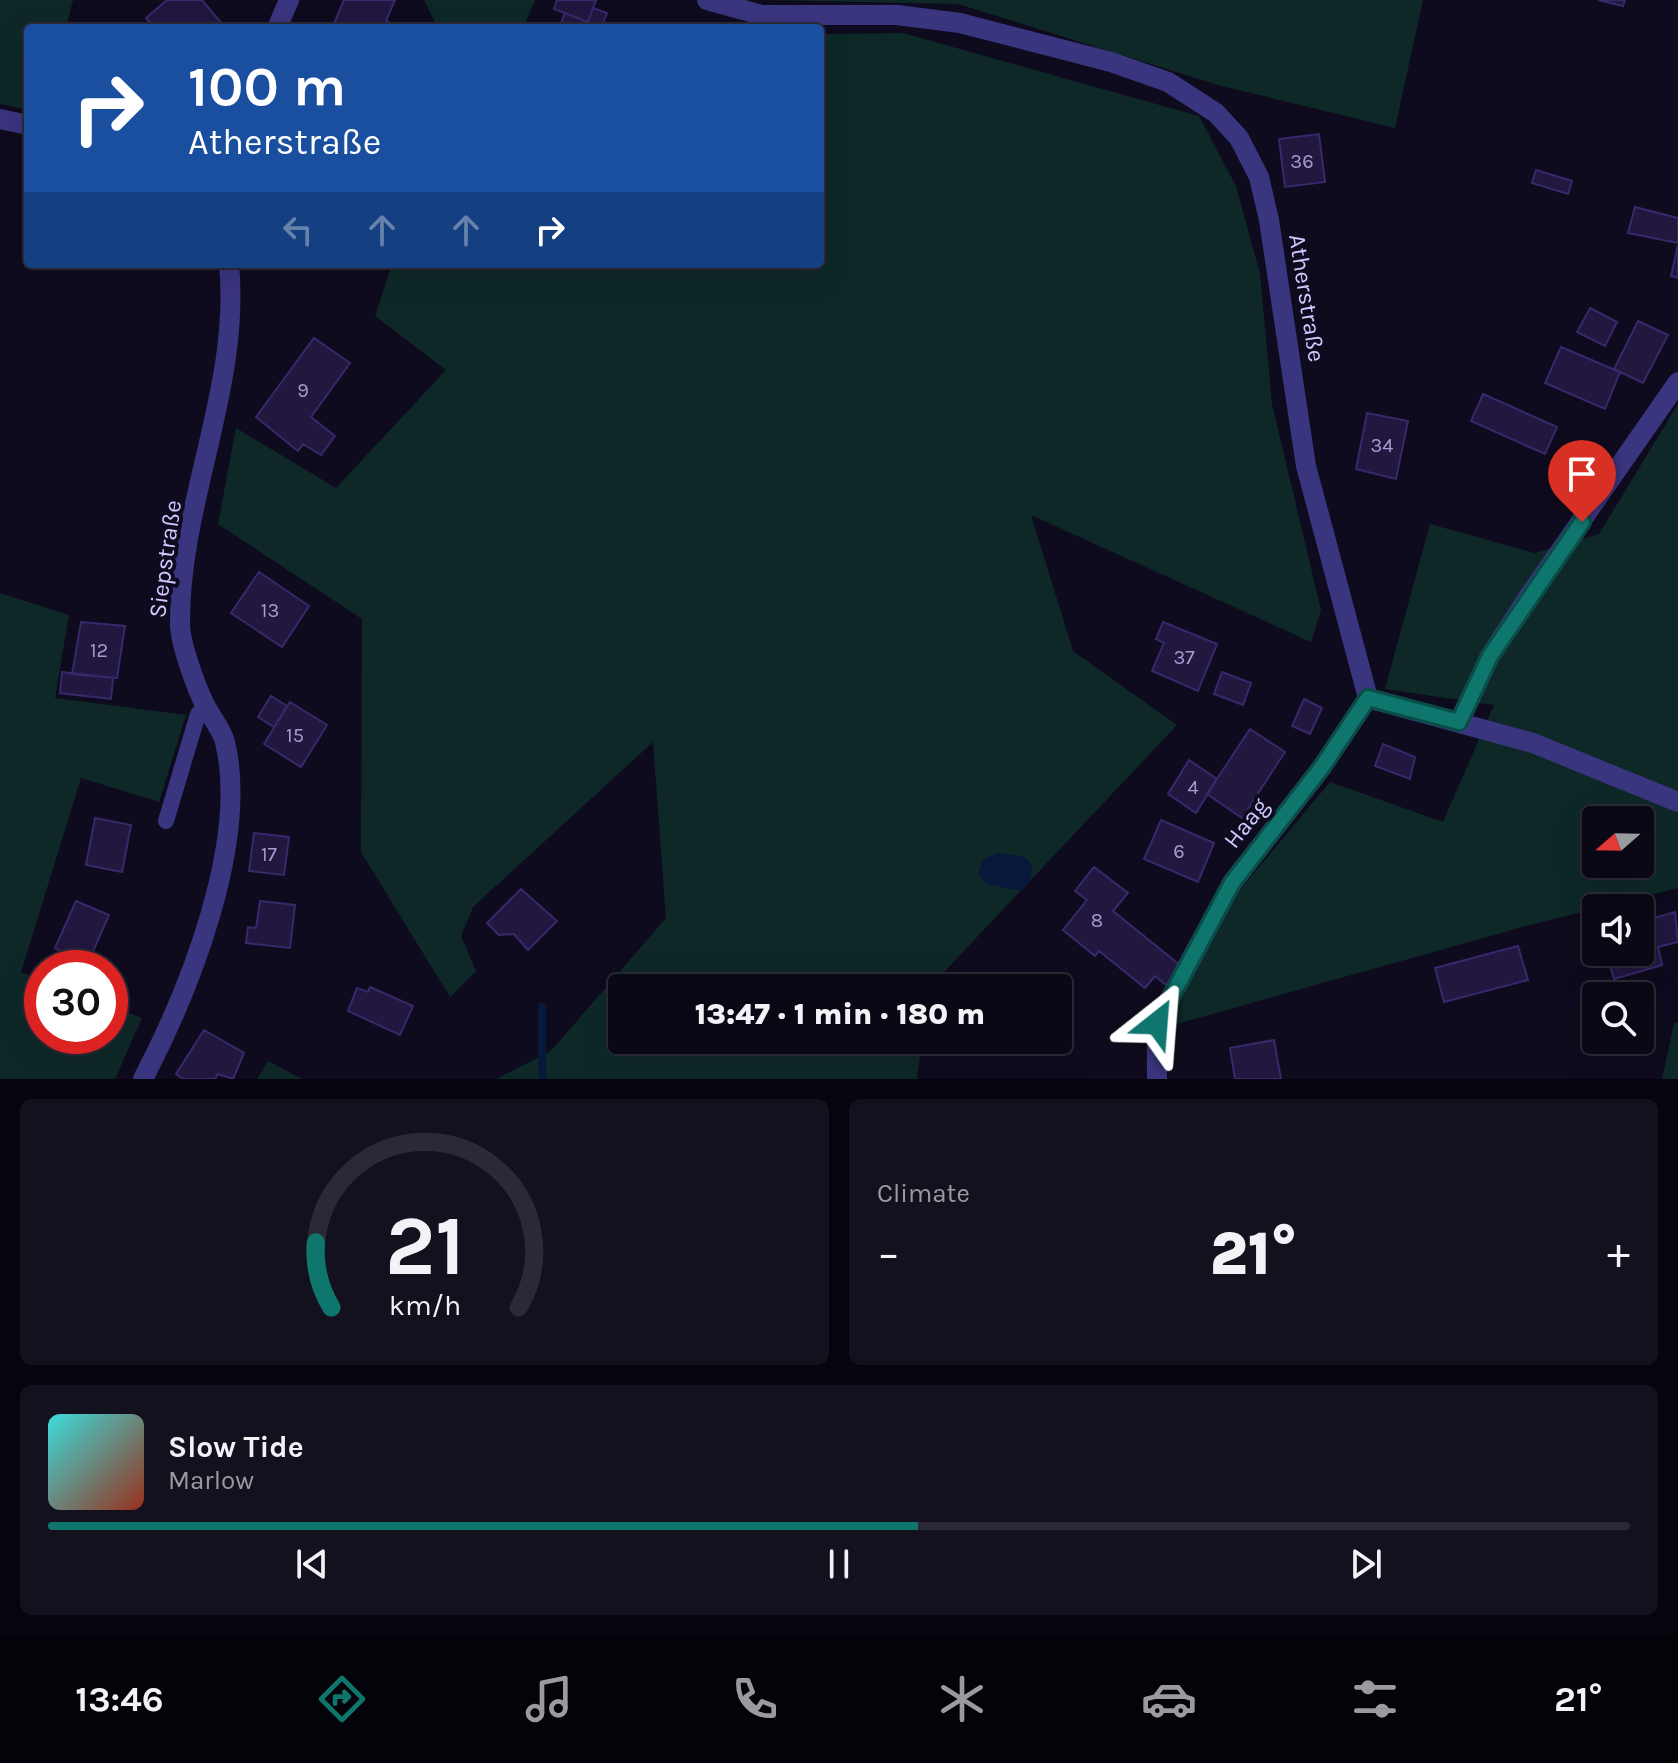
<!DOCTYPE html>
<meta charset="utf-8">
<style>
body{margin:0;font-family:Karla,sans-serif;background:#14111f;color:#f1f3f6;height:100vh;display:flex;flex-direction:column;font-size:30px;white-space:nowrap}
*{box-sizing:border-box;margin:0}
p{font-size:26px;color:#9a9aa1}
.icon{flex:none;width:44px;height:44px;fill:none;stroke:currentColor;stroke-width:2;stroke-linecap:round;stroke-linejoin:round}
.map{position:relative;height:1079px;overflow:hidden}
.panel{display:flex;flex-direction:column;gap:20px;padding:20px;background:#06040c;flex:1}
.panel>*{flex:none}
.guide{position:absolute;left:24px;top:24px;width:800px;height:244px;border-radius:8px;box-shadow:0 8px 32px #0002,0 0 0 2px #2b2935;background:#1a4fa0;color:#fff;overflow:hidden}
.needle{width:52px;rotate:250deg}
.buttons{position:absolute;left:1582px;top:806px;display:grid;gap:16px}
.buttons a{display:grid;place-items:center;width:72px;height:72px;border-radius:8px;background:#0b0816;box-shadow:0 8px 32px #0002,0 0 0 2px #2b2935;font-size:40px}
.speed{position:absolute;left:24px;top:950px;display:flex;gap:16px;font-size:40px;font-weight:700;text-align:center}
.speed>*{display:grid;place-content:center;width:104px;height:104px;border-radius:50%;background:#0b0816;box-shadow:0 8px 32px #0002,0 0 0 2px #2b2935;line-height:1}
.speed .limit{border:12px solid #d22;background:#fff;color:#111}
.pin{position:absolute;display:grid;place-items:center;width:68px;height:68px;color:#fff;margin:-82px -34px;border-radius:50% 50% 50% 0;rotate:-45deg;box-shadow:0 0 8px #0007}
.pin .icon{rotate:45deg}
.me{position:absolute;width:88px;margin:-44px;rotate:28deg;stroke-linejoin:round;filter:drop-shadow(0 0 6px #0008)}
.turn{display:flex;align-items:center;gap:28px;height:168px;padding:0 32px;font-size:36px}
.turn .icon{width:104px;height:104px;stroke-width:2.5}
.turn b{display:block;font-size:56px;line-height:68px}
.lanes{display:flex;align-items:center;height:76px;padding:0 32px;background:#0003;justify-content:center;gap:40px;direction:ltr}
.lanes .off{opacity:.35}
.big{font-size:60px;font-weight:800;line-height:1.1}
.panel .card{flex:1;display:flex;flex-direction:column;justify-content:center;gap:12px;min-width:0;padding:0 28px;border-radius:12px;background:#14111f}
.panel .dial{align-items:center;gap:0}
.dial svg{height:208px;overflow:visible;fill:none;stroke:#2b2935;stroke-width:7;stroke-linecap:round;text-anchor:middle}
.dial text{fill:#f1f3f6;stroke:none}
.song{display:flex;align-items:center;gap:24px}
.cover{width:96px;height:96px;border-radius:12px;background:linear-gradient(135deg,hsl(180 70% 55%),hsl(10 70% 35%))}
.played{height:8px;border-radius:4px;background:linear-gradient(90deg,#0f766e 55%,#2b2935 55%)}
.keys{display:flex;justify-content:space-around;direction:ltr}
.heat{display:flex;justify-content:space-between;align-items:center;font-size:44px;direction:ltr}
.panel .tiles{flex:1;display:grid;gap:20px;grid-template-columns:1fr 1fr}
.card:last-child{grid-column:span 2}
.trip{position:absolute;left:608px;top:974px;width:464px;height:80px;border-radius:8px;background:#0b0816;box-shadow:0 8px 32px #0002,0 0 0 2px #2b2935;font-weight:800;line-height:80px;text-align:center}
.dock{display:flex;height:128px;justify-content:space-around;align-items:center;background:#040309;color:#9a9aa1}
.dock .icon{width:56px;height:56px}
.dock .current{color:#0f766e}
.dock b{font-size:36px;color:#f1f3f6}
.map>svg:first-child{display:block}
.green{fill:#0e2828;fill-rule:evenodd}
.water{fill:#07183b}
.lines{fill:none;stroke-linecap:round;stroke-linejoin:round}
.stream{stroke:#07183b;stroke-width:8}
.building{fill:#21173f;stroke:#38286c;stroke-width:2}
.lane{stroke:#3a357f;stroke-width:16}
.street{stroke:#3a357f;stroke-width:20}
.route-casing{stroke:#0a4d48;stroke-width:20}
.route{stroke:#0f766e;stroke-width:14}
.labels{text-anchor:middle;stroke-width:8;stroke-linejoin:round;paint-order:stroke}
.number-label{font-size:20px;fill:#a59ccf}
.street-label{font-size:24px;fill:#d1c8ff;stroke:#0f0b1e}
</style>
<div class="map">
<svg width="1678" height="1079" viewBox="0 0 1678 1079">
<rect width="100%" height="100%" fill="#0f0b1e"/>
<path class="green" d="M0,0H73L66,28H28V110L0,104Z
M424,0H535L523,28H438Z
M769,0H1423L1395,128L1218,85L958,4Z
M903,33L1199,116L1236,186L1260,274L1272,404L1321,610L1311,642L1031,515L1073,651L1177,725L929,988H622V1040H922L917,1079H496L551,1051L666,918L653,742L473,907L461,936L476,971L450,997L361,852L362,619L218,524L236,428L336,488L446,370L375,316L392,264H820V34Z
M1678,404V888L1526,926L1166,1027L1239,891L1330,782L1443,822L1494,705L1385,689L1430,524L1535,553L1599,534ZM1596,820H1640V864H1596Z
M0,593L69,615L55,698L186,715L159,802L81,778L21,972L42,980V1036H110V1006L142,1018L115,1079H0Z
M1678,1022V1079H1662L1674,1023Z
M268,1061L302,1079H257Z"/>
<path class="water" d="M999,853L1024,857L1032,865L1030,882L1021,891L986,884L979,873L983,859Z"/>
<g class="lines">
<path class="stream" d="M542,1006V1079"/>
</g>
<path class="building" d="M167,0H202L224,26L155,28L146,18Z
M344,0H395L386,21L401,28H332Z
M557,0H596L588,22L554,9Z
M1598,0H1625L1623,6Z
M593,8L607,13L601,28H586Z
M565,13L588,22L586,28L560,26Z
M1319,134L1325,182L1285,187L1279,139Z
M1536,170L1572,181L1568,194L1532,183Z
M1635,207L1678,218V243L1628,233Z
M1678,245V278L1671,276Z
M1590,308L1617,322L1605,346L1577,332Z
M1638,321L1668,335L1643,383L1614,369Z
M314,338L350,363L311,417L335,436L321,455L303,444L298,451L256,417Z
M1561,347L1620,372L1605,409L1545,383Z
M1483,394L1557,427L1545,454L1471,421Z
M1367,413L1408,421L1396,479L1356,469Z
M259,572L309,606L282,647L231,613Z
M81,622L125,626L117,678L72,674Z
M1163,622L1217,644L1198,691L1152,671L1164,643L1156,639Z
M62,672L113,678L111,699L60,693Z
M1222,672L1251,683L1243,705L1214,694Z
M271,696L287,706L274,727L258,717Z
M1304,699L1322,708L1310,734L1292,726Z
M290,702L327,725L301,767L264,744Z
M1250,729L1285,752L1242,818L1207,794Z
M1383,744L1415,757L1410,779L1375,766Z
M1189,760L1217,779L1196,813L1168,794Z
M95,818L131,825L122,872L86,865Z
M1161,820L1214,843L1198,882L1144,859Z
M254,833L289,837L284,875L249,871Z
M1094,867L1128,893L1113,911L1181,966L1166,985L1155,976L1145,988L1099,951L1095,956L1063,930L1087,900L1075,891Z
M521,889L557,921L528,950L514,934L499,935L487,923Z
M76,901L109,915L88,963L55,948Z
M260,901L295,905L290,948L246,943L248,927L256,928Z
M1675,912L1678,942L1658,947L1662,965L1614,979L1606,952H1640V922Z
M1596,921V944L1587,946L1582,924Z
M1518,946L1528,980L1444,1002L1435,968Z
M1040,978L1044,988H1013Z
M370,987L413,1006L400,1035L348,1011L357,988L368,992Z
M204,1030L244,1053L233,1079L218,1074L215,1079H183L176,1074Z
M1017,1040H1047L1020,1050Z
M1274,1040L1281,1079H1235L1230,1048Z"/>
<g class="lines">
<path class="lane" d="M166,821L198,714L206,707"/>
<path class="street" d="M707,0L762,15H897L960,23L1111,62L1168,82L1216,113L1239,138L1259,177L1269,220L1306,466L1368,698
M277,28L289,0
M0,119L28,125
M1368,698L1533,743L1678,802
M1459,722L1490,656L1531,593L1678,382
M143,1079C189,991 249,842 225,742C222,730 211,717 205,705C196,687 180,643 180,624C179,502 241,387 229,264
M1157,1079V1023L1232,883L1322,767L1368,698"/>
</g>
<g class="lines">
<g class="route-casing">
<path id="route" d="M1157,1023L1232,883L1322,767L1368,698L1459,722L1490,656L1582,522"/>
</g>
<use href="#route" class="route"/>
</g>
<g class="labels">
<g class="number-label">
<text x="1302" y="168">36</text>
<text x="303" y="397">9</text>
<text x="1382" y="452">34</text>
<text x="270" y="617">13</text>
<text x="99" y="657">12</text>
<text x="1184" y="664">37</text>
<text x="295" y="742">15</text>
<text x="1193" y="794">4</text>
<text x="1179" y="858">6</text>
<text x="269" y="861">17</text>
<text x="1097" y="927">8</text>
</g>
<g class="street-label">
<text transform="translate(1307 298) rotate(81)" y="8">Atherstraße</text>
<text transform="translate(165 559) rotate(-82)" y="8">Siepstraße</text>
<text transform="translate(1246 823) rotate(-52)" y="8">Haag</text>
</g>
</g>
</svg>
<div class="buttons">
<a><svg class="needle" viewBox="-14 -14 28 28"><path d="M0-13l5 13h-10z" fill="#e53935"/><path d="M0 13l5-13h-10z" fill="#9a9aa1"/></svg></a>
<a><svg class="icon" aria-label="sound" viewBox="0 0 24 24"><path d="M4 9h4l5-4v14l-5-4H4zM17 9q2 3 0 6"/></svg></a>
<a><svg class="icon" aria-label="search" viewBox="0 0 24 24"><circle cx="10" cy="10" r="6"/><path d="M15 15l6 6"/></svg></a>
</div>
<div class="speed"><div class="limit">30</div></div>
<div class="pin" style="left:1582px;top:522px;background:#d93025"><svg class="icon" aria-label="arrive" viewBox="0 0 24 24"><path d="M6 21V4h12l-3 4 3 4H6"/></svg></div>
<svg class="me" style="left:1157px;top:1023px" viewBox="-20 -20 40 40"><path d="M0-17L14 15 0 8-14 15z" fill="#0f766e" stroke="#fff" stroke-width="4"/></svg>
<div class="trip">13:47 · 1 min · 180 m</div>
<div class="guide">
<div class="turn"><svg class="icon" aria-label="right" viewBox="0 0 24 24"><path d="M7 20v-9h11M14 6l5 5-5 5"/></svg><div><b>100 m</b>Atherstraße</div></div>
<div class="lanes"><svg class="icon off" aria-label="left" viewBox="0 0 24 24"><path d="M17 20v-9H6M10 6l-5 5 5 5"/></svg><svg class="icon off" aria-label="ahead" viewBox="0 0 24 24"><path d="M12 20V5M6 11l6-6 6 6"/></svg><svg class="icon off" aria-label="ahead" viewBox="0 0 24 24"><path d="M12 20V5M6 11l6-6 6 6"/></svg><svg class="icon" aria-label="right" viewBox="0 0 24 24"><path d="M7 20v-9h11M14 6l5 5-5 5"/></svg></div>
</div>
</div>
<section class="panel">
<div class="tiles">
<div class="card dial"><svg viewBox="0 0 100 80">
<path d="M14 69A42 42 0 1 1 86 69"/>
<path d="M14 69A42 42 0 0 1 8 44" stroke="#0f766e"/>
<text x="50" y="56" font-size="32" font-weight="700">21</text>
<text x="50" y="72" font-size="11">km/h</text>
</svg></div>
<div class="card"><p>Climate</p>
<div class="heat"><a>−</a><b class="big">21°</b><a>+</a></div>
</div>
<div class="card">
<div class="song"><i class="cover"></i><div><b>Slow Tide</b><p>Marlow</p></div></div>
<div class="played"></div>
<div class="keys"><svg class="icon" aria-label="previous" viewBox="0 0 24 24"><path d="M18 5L8 12l10 7zM5 5v14"/></svg><svg class="icon" aria-label="pause" viewBox="0 0 24 24"><path d="M8 5v14M16 5v14"/></svg><svg class="icon" aria-label="next" viewBox="0 0 24 24"><path d="M6 5l10 7-10 7zM19 5v14"/></svg></div>
</div>
</div>
</section>
<nav class="dock">
<b>13:46</b>
<svg class="icon current" aria-label="directions" viewBox="0 0 24 24"><path d="M12 3l9 9-9 9-9-9zM9 14v-3h6M13 9l2 2-2 2"/></svg>
<svg class="icon" aria-label="music" viewBox="0 0 24 24"><path d="M9 18V5l10-2v13"/><circle cx="6" cy="18" r="3"/><circle cx="16" cy="16" r="3"/></svg>
<svg class="icon" aria-label="phone" viewBox="0 0 24 24"><path d="M5 4h4l2 5-3 2q2 4 5 5l2-3 5 2v4C11 20 4 13 5 4z"/></svg>
<svg class="icon" aria-label="climate" viewBox="0 0 24 24"><path d="M12 3v18M4 7l16 10M4 17L20 7"/></svg>
<svg class="icon" aria-label="car" viewBox="0 0 24 24"><path d="M5 17H2v-5l4-1 3-4h7l3 4 3 1v5h-3M9 17h6M6 11h13"/><circle cx="7" cy="17" r="2"/><circle cx="17" cy="17" r="2"/></svg>
<svg class="icon" aria-label="filters" viewBox="0 0 24 24"><path d="M4 7h16M4 17h16"/><circle cx="9" cy="7" r="2"/><circle cx="15" cy="17" r="2"/></svg>
<b>21°</b>
</nav>
